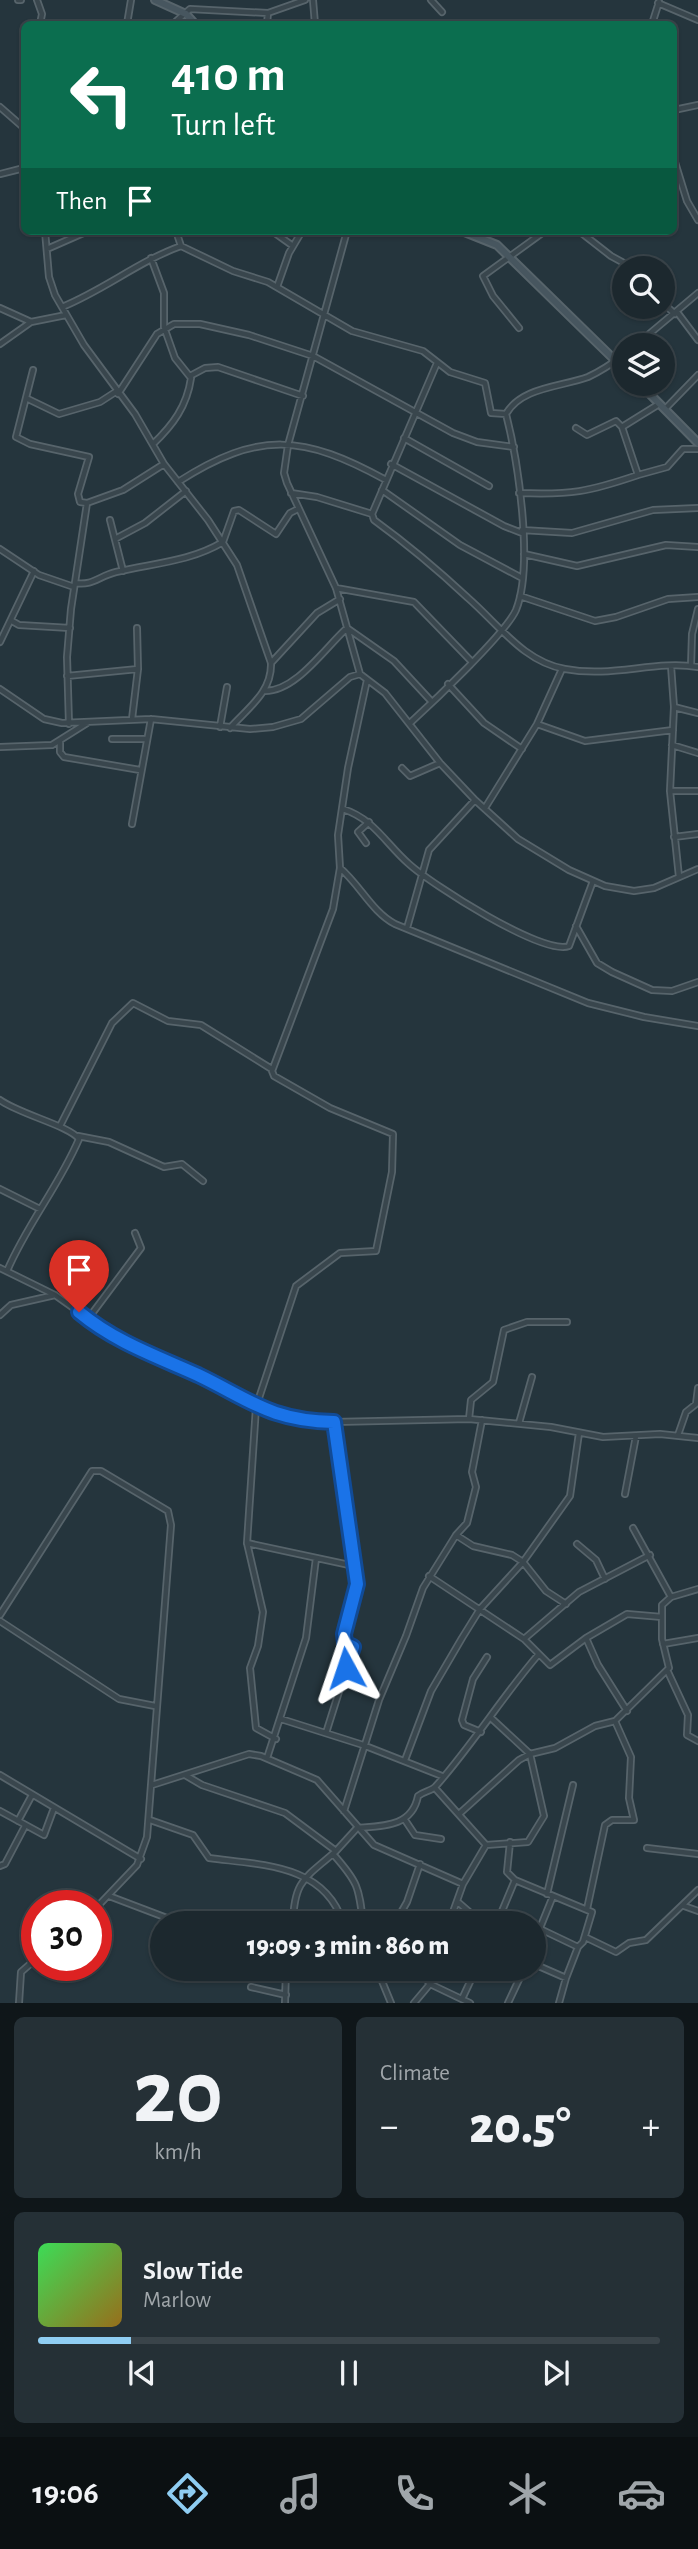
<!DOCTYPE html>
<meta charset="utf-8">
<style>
body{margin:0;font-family:"Alegreya Sans",sans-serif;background:#253036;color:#f1f3f6;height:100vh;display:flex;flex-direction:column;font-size:26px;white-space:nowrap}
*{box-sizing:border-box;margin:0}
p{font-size:23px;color:#a0a6aa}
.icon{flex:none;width:38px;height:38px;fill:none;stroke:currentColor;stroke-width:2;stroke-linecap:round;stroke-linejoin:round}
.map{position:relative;height:2003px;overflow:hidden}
.details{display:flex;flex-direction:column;gap:14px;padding:14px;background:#0f1619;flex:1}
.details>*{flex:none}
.top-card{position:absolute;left:21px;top:21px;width:656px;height:214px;border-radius:10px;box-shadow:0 2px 5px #0004,0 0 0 2px #3a444a;background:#0b6e4f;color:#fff;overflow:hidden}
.buttons{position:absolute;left:612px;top:256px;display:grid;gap:14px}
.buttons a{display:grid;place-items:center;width:63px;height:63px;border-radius:50%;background:#1c282e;box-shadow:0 2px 5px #0004,0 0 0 2px #3a444a;font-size:35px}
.speed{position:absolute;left:21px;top:1890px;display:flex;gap:14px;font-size:35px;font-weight:700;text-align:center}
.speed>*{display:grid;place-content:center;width:91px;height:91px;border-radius:50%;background:#1c282e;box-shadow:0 2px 5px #0004,0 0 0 2px #3a444a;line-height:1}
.speed .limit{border:10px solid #d22;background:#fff;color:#111}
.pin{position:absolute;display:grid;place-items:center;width:60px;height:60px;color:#fff;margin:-72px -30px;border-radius:50% 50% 50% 0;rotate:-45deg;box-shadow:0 0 7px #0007}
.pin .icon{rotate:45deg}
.me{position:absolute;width:77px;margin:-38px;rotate:355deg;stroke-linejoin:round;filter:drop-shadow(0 0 5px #0008)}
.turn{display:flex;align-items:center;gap:24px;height:147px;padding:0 35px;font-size:32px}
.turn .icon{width:91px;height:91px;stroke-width:2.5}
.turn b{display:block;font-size:49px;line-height:60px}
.then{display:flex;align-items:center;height:66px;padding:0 35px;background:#0003;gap:14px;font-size:26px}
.big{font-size:52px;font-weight:800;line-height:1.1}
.details .tile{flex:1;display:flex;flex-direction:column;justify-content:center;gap:10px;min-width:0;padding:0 24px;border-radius:10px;background:#253036}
.details .dial{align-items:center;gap:0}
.dial b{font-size:91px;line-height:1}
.song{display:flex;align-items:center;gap:21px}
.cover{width:84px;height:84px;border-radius:10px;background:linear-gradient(135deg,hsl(130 70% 55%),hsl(40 70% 35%))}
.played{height:7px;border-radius:4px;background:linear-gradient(90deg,#8fcdf2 15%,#3a444a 15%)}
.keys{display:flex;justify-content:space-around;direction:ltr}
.heat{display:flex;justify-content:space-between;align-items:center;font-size:38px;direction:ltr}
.details .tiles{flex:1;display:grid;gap:14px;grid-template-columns:1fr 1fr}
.tile:last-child{grid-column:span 2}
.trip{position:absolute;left:150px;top:1911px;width:396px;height:70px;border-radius:35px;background:#1c282e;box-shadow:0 2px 5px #0004,0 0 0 2px #3a444a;font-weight:800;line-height:70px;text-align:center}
.dock{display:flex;height:112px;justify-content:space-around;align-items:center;background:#0b1012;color:#a0a6aa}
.dock .icon{width:49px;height:49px}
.dock .active{color:#8fcdf2}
.dock b{font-size:32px;color:#f1f3f6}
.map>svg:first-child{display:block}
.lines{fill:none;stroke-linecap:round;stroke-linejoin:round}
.street-casing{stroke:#57646b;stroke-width:8}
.secondary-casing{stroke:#57646b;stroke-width:10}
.street{stroke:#39464d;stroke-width:4.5}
.secondary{stroke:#47565f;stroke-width:6}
.route-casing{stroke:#114b97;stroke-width:18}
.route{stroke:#1a73e8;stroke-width:12}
</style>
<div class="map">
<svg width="698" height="2003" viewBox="0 0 698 2003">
<rect width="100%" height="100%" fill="#25353d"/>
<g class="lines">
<g class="street-casing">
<path id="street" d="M18,0H21
M37,0L42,14L40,24
M313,0L315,24
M431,0L442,12
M658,3L698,20
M127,24L131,0
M173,24L190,9L268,13L305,0
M267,24L268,13
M652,24L659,2
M0,107L24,128
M674,110L698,105
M674,159L687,201L698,220
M0,174L24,168
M45,231L49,277L55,295L84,345L135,414L164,464L208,520L237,565L271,663C272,692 248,708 230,728
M176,231L181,246
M272,231L293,246
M347,231L288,445L284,473L287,483L336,588L360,674
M579,231L611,256L633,268
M47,249L88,231
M151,258L164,293V327L175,358L191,378C187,406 173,425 153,444
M277,287L289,253L302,231
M663,303L675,314
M62,307C104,290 139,261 181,246L233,271L268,282L352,331L423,351L450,372L485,383L491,413L506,414
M0,308L31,322L66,315
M677,312L698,340
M519,328L493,296L483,276L545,231
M0,344L31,322
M636,345L698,293
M33,370L16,437L30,444L89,457L78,494L80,502L87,503
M190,376L205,368L218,367L303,396
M118,394L157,334L174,324H200L249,335L313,356L453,433L477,442L514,447
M28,399L59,414L100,402L117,391
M665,409L698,375
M622,427L638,475L667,467L683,449H698
M576,428L587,435L616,421L622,427L659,404
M404,438L489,486
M391,464L504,526L522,533
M178,482C259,430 304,435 386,480
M382,490L460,545L522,578
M291,493L317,497L372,514L374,520C407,544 438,570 468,598C499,625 524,662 565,669C613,678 654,660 698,667
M519,493C571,495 588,492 638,475
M372,514L437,363
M110,520L123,571
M522,530L572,533L653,510L698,508
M115,539L145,523L186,491
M0,549L39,575L74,587
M524,554L577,566L666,545L698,547
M75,583C93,586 99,576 116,572C154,563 189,562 223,542L234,511L239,510L276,534L290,513L298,509
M336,588L414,602L471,661
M520,596L595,621L616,617L668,599L698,597
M12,621L19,625L70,628
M0,642L34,571
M271,663L317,613L340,599
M671,666L674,707L670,791L679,877
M691,666L692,634L698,609
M67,676L138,669
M448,684L484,723L522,749
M0,689L44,719L62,723L151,719L250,729L273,727L301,719L350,677L360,674L385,693L440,763L475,800L518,839L569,870L605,886L634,891L654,888L698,869
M265,691C296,691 324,649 347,628L394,661L432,702
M674,707L698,713
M132,719L138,669L137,628
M410,723C432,703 506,633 516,610C534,565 518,461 506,414C521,387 561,387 588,377C601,371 613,363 625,354
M69,724L67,657L71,609L87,503L123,490L164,464
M537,724L585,741L673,730
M220,727L227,687
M112,739H146
M60,740V752L64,757L140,770
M672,745L698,753
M0,747L52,745L87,723
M402,768L410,776L440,763
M670,791H698
M485,808L537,724L562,669
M343,809C374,819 386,844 409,864C431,884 543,956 569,946L593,881
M132,824L151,719
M674,837L698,834
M366,843L358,832L369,822
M340,868C360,885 372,912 395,924L588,1003L644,1017L698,1026
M576,926L597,963L612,972L652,990L672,991L698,982
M407,928L429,850L475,800
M0,1100C19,1114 70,1126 79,1139C59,1186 27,1224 7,1271
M60,1126L112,1023L133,1003L168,1021L201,1025L270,1068
M78,1136L109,1142L164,1167L182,1164L203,1181
M0,1189L40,1209
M0,1268L55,1295L100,1327L145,1354L194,1374L256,1407L293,1418L334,1422L469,1419L551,1427L603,1437L660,1434L698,1438
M0,1315L11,1305L55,1295
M88,1319L141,1248L135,1233
M469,1419L471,1400L493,1382L504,1330L527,1322H567
M519,1423L532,1377
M678,1435L686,1412L696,1404L698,1388
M625,1494L636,1436
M633,1528L671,1597
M456,1535L473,1546L512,1555L523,1562L546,1591L566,1604
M247,1543L354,1566
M577,1544L596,1560L605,1579
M429,1576L524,1639L550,1665L586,1638L627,1614L662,1617
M0,1615L92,1471H101L168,1511L171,1525L147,1837L137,1865L96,1908
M0,1621L119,1699L155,1706
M586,1638L598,1665L627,1711
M524,1639L579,1592L650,1555
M663,1644L698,1638
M668,1672L688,1715L687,1735L698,1741
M281,1719L363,1745L442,1776
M481,1732L464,1725L462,1720L473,1679L487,1657
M326,1733L353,1647L343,1639L357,1585L334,1422
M276,1739L256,1728L250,1668L258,1646L263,1612L247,1543L256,1407L296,1286L340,1253L376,1251L392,1172L393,1134L330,1108L274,1076L272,1071L333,909L340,868L338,835L348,768L367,680
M267,1758L306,1638L316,1558
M405,1760L431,1691L462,1638L480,1609L523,1562L570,1496L579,1433
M0,1775L141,1859
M185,1775L202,1785L285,1813L336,1851C306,1878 294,1879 293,1923
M152,1785L249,1754L261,1756L317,1780L374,1845L463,1884
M435,1788L486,1845
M0,1811L44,1835L54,1808
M344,1811L379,1700L406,1636L423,1588L456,1535L467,1523L476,1487L472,1472L482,1420
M459,1814L519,1760L530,1754L555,1748L595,1726L615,1721L669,1668L662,1639V1605L671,1597L698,1589
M150,1820L193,1835L209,1858C261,1865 325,1864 343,1923
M405,1820L415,1835L441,1839
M18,1821L32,1795
M647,1848L698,1854
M336,1851L357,1828C383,1826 412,1827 418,1796C424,1791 432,1791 436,1786C473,1744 502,1697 538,1655
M333,1854C358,1882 359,1887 363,1923
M0,1866L5,1864L25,1826
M515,1880L592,1912L583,1942L578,1947
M547,1894L573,1785
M109,1896L167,1918
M459,1903L482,1923
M684,1906L698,1911
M587,1909L605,1825L612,1820H634L629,1798L631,1757L615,1721
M502,1915L527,1923
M395,1923L407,1902L420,1864
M449,1923L463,1884L486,1845L528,1842L544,1816L530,1754L490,1717
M497,1923L515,1880L507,1872L510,1842
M534,1926L578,1947L566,1978L534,1964
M540,1928L553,1896
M585,1937L616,1952L629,1943L646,1940L698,1890
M377,1969L391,2003
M428,1969L426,1979L430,1984L470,2003
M251,1987L286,1995
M462,1999L476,1969
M19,2003L21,1972L37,1958
M285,2003L286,1969
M414,2003L430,1984
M508,2003L524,1969
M559,2003L566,1978"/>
</g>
<g class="secondary-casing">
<path id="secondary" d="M155,0L186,14L195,24
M462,231L497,245L625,370
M639,383L698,443"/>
</g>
<use href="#street" class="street"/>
<use href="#secondary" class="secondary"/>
</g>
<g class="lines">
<g class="route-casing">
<path id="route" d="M79,1312C115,1342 156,1356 198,1375C250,1400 271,1421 334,1422L357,1584L344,1634L345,1643L353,1647L346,1668"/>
</g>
<use href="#route" class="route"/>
</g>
</svg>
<div class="buttons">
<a><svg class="icon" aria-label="search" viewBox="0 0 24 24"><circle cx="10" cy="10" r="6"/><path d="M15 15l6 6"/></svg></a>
<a><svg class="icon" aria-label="layers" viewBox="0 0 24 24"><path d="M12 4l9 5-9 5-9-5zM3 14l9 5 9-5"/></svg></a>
</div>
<div class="speed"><div class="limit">30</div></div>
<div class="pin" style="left:79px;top:1312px;background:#d93025"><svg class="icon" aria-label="arrive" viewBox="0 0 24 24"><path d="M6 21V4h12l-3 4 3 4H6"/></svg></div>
<svg class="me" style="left:346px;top:1668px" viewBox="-20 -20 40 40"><path d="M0-17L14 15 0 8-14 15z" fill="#1a73e8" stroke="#fff" stroke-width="4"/></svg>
<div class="trip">19:09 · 3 min · 860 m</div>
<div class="top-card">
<div class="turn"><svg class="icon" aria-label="left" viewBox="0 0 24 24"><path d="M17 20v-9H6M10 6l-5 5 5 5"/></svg><div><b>410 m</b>Turn left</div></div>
<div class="then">Then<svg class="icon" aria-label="arrive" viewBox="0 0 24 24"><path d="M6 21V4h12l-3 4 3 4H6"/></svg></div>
</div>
</div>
<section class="details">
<div class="tiles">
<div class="tile dial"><b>20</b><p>km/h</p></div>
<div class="tile"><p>Climate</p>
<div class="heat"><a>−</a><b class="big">20.5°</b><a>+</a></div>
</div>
<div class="tile">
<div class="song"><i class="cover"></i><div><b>Slow Tide</b><p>Marlow</p></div></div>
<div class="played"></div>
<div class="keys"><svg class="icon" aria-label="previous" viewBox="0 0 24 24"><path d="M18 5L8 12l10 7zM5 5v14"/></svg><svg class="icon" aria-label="pause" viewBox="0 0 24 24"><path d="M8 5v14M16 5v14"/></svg><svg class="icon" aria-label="next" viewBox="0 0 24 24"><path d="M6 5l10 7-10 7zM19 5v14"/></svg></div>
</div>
</div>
</section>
<nav class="dock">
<b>19:06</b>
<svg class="icon active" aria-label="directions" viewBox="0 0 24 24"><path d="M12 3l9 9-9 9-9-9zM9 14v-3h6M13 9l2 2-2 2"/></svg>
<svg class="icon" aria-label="music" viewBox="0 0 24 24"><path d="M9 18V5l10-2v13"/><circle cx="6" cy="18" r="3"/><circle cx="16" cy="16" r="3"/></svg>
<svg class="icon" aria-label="phone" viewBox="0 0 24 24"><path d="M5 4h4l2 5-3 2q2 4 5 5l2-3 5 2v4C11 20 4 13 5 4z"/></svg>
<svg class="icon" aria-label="climate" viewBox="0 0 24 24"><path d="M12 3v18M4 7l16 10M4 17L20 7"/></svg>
<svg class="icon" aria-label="car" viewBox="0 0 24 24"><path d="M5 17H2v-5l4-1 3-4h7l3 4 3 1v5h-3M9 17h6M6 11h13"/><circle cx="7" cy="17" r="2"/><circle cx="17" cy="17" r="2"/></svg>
</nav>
